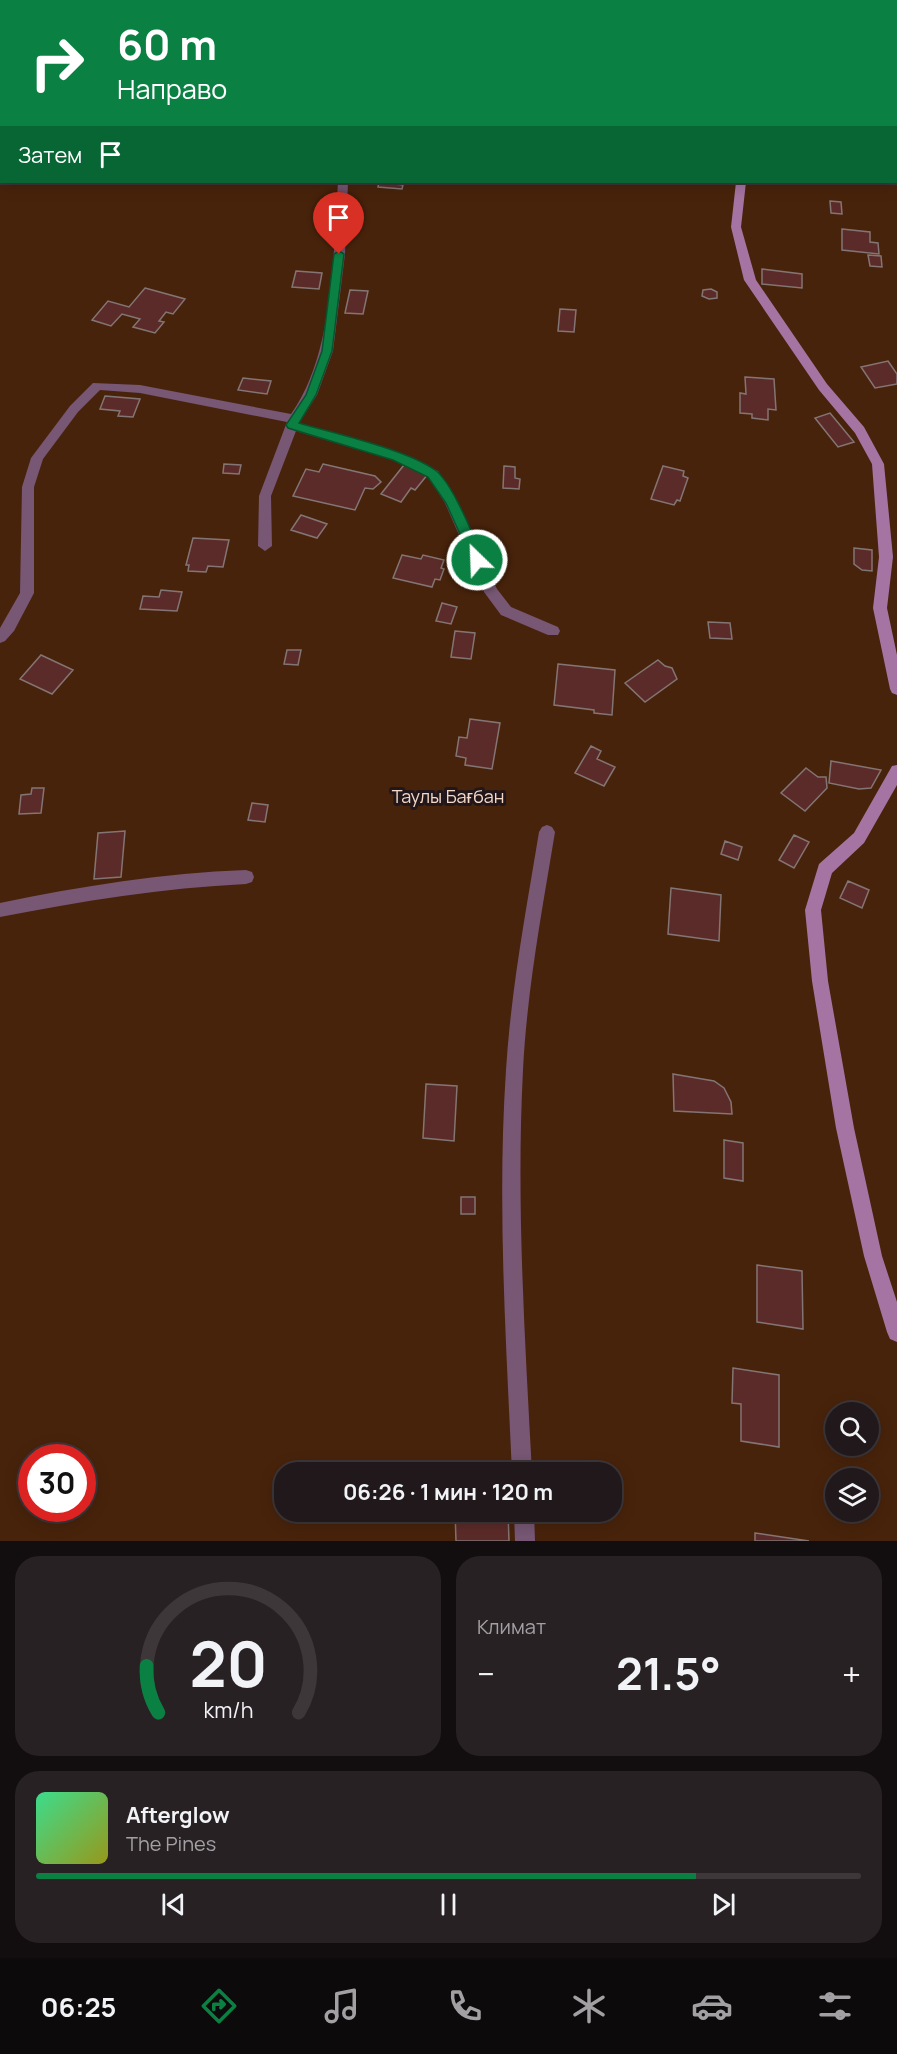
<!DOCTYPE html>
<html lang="ru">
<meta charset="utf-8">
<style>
body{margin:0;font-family:Manrope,sans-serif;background:#282124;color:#f1f3f6;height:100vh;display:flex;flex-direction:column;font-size:22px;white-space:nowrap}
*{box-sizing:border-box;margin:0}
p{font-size:20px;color:#a2a0a3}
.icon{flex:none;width:33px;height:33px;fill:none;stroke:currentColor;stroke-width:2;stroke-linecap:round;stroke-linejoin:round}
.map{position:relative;height:1541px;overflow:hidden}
.side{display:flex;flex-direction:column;gap:15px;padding:15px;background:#120d0f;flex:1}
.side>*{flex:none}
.hud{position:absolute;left:0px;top:0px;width:897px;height:183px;box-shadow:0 3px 15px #0003,0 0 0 2px #3d373a;background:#0b8043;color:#fff;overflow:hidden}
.buttons{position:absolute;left:825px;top:1402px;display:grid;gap:12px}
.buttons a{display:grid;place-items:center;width:54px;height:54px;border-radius:50%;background:#20181b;box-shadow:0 3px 15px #0003,0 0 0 2px #3d373a;font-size:30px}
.speed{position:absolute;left:18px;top:1444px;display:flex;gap:12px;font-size:30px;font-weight:700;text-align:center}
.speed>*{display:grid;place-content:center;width:78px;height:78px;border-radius:50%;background:#20181b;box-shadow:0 3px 15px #0003,0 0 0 2px #3d373a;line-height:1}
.speed .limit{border:9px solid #d22;background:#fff;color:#111}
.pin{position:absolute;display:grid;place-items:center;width:51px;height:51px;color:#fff;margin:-62px -26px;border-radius:50% 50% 50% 0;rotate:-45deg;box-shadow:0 0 6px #0007}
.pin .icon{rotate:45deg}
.me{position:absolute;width:66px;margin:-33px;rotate:336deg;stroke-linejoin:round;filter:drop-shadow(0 0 4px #0008)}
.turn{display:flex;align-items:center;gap:21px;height:126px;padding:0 18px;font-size:27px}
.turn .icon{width:78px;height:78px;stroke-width:2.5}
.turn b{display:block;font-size:42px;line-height:51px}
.then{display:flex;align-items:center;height:57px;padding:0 18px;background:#0003;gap:12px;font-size:22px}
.big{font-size:45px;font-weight:700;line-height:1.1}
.side .tile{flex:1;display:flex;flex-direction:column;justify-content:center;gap:9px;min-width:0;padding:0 21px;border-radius:24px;background:#282124}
.side .dial{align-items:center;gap:0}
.dial svg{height:156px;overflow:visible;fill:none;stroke:#3d373a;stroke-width:7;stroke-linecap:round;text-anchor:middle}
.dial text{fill:#f1f3f6;stroke:none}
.song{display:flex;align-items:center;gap:18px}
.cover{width:72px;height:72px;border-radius:9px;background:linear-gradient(135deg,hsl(150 70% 55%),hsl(60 70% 35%))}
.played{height:6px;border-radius:3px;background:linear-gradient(90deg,#0b8043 80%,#3d373a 80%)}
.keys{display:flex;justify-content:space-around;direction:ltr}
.heat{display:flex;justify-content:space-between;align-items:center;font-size:33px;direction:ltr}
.side .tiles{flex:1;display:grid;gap:15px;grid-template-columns:1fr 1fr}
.tile:last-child{grid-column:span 2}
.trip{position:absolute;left:274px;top:1462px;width:348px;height:60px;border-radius:24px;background:#20181b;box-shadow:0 3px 15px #0003,0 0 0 2px #3d373a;font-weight:700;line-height:60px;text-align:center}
.dock{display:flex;height:96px;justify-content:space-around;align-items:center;background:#0d0a0b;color:#a2a0a3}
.dock .icon{width:42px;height:42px}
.dock .on{color:#0b8043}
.dock b{font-size:27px;color:#f1f3f6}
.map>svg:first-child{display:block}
.green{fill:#48230b;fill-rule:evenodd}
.building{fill:#5b2b29;stroke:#837574;stroke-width:1.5}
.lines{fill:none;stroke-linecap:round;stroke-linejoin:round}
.street{fill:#775774;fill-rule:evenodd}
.secondary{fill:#a674a2;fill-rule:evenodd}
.route{fill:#0b8043;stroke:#07532c;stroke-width:1.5}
.labels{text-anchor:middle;stroke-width:6;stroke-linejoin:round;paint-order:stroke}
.park-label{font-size:18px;fill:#f5d7c6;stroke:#21171a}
</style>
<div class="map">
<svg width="897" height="1541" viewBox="0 0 897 1541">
<rect width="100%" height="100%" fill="#2b2024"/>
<path class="green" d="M0,0H897V1541H0ZM2,2H896V182H2ZM836,1413H868V1446H836ZM32,1458H82V1509H32ZM285,1473H612V1512H285ZM836,1479H868V1512H836Z"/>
<path class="building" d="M379,182L403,185L402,189L378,187Z
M830,201L841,202L842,214L831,213Z
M842,229L870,232V242L878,243L879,254L842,250Z
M868,255L881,256L882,267L870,266Z
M762,269L802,274V288L762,284Z
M296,271L322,273L319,289L292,287Z
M145,288L185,299L173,314L166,312L159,321L164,322L155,333L133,327L140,319L122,314L111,326L92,320L108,301L129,307Z
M711,289L717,292V298L709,299L702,296L703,290Z
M350,290L368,291L363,314L345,313Z
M560,309L576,310L574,332L558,331Z
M888,361L897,374V384L875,388L861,367Z
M745,377L774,379L776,410L768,409V420L752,418V414L740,413V393L746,394Z
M243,378L271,381L267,394L238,390Z
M105,396L140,399L133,417L118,416L120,411L100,409Z
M830,413L854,442L838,447L815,418Z
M224,464L241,465L239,474L223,473Z
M323,464L375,476L381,482L373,489L365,488L355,510L293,496L306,469L319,472Z
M404,465L428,474L415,490L411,488L401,502L381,494Z
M504,466L515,467V478L520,479L519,489L503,488Z
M663,466L684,471L683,476L688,478L680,501L677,500L674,505L651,499Z
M301,515L327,524L317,538L291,530Z
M193,538L229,540L223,567L208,566L206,572L188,571L189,565H186Z
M854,548L872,550V571L862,570L854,564Z
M402,555L421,559L423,555L444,560L441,568L444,569L440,580L435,579L432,587L393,578Z
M161,590L182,592L177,611L140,609L143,596L159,597Z
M442,603L457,607L451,624L436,621Z
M708,622L730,623L732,639L710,638Z
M455,631L475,633L471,659L451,657Z
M287,650H301L298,665L284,664Z
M41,655L73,670L52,694L20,679Z
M658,660L665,666L672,668L677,679L645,702L625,683Z
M558,664L615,670L612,715L594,713V710L554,705Z
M470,719L500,723L492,769L465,765L466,758L456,756L459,737L467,738Z
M591,746L601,751L597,759L615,767L604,786L575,773Z
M831,761L881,770L871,788L859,789L829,783Z
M806,768L818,777H826L827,788L805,811L781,793Z
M32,788H44L41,813L19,814L21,795L31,794Z
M252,803L268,805L265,822L248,820Z
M125,831L121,877L94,879L98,833Z
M794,835L809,842L794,868L779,860Z
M725,841L742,847L738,860L721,854Z
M848,881L869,890L862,908L840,898Z
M671,888L721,895L719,941L668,934Z
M673,1074L714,1081L724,1088L731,1102L732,1114L674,1111Z
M426,1084L457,1086L454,1141L423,1138Z
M724,1140L743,1143V1181L724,1178Z
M461,1197H475V1214H461Z
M757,1265L802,1271L803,1329L757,1322Z
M733,1368L779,1375V1447L741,1441V1404L732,1403Z
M455,1512H508L509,1541H456Z
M755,1533L809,1541H755Z"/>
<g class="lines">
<path class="street" d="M355,0H365V2H355Z
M338,182H348L345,254L333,351L317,395L299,423L401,454L438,471L457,502L497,589L511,607L558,627L560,631L558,635H548L501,615L484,592L445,503L428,477L393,460L296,431L271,496L272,546L265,551L258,546L259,496L287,422L140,393L100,390L78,412L43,459L34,487V593L14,631L5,641L0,643V628L20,593L22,487L31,458L70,406L93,383L140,385L291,414C334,354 333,255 338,182Z
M547,825L552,827L555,832C542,911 527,990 523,1070C516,1204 525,1339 532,1473H512C506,1339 497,1204 506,1070C511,990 526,911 539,832L542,827Z
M246,870L252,872L254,877L252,882L246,884C163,888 82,901 0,917V903C82,886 163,873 246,870Z
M514,1512H534L535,1541H515Z"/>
<path class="secondary" d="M36,0H46L36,2Z
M720,0H730V2H721Z
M2,72V80H0V73Z
M736,182H746L741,227L756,280L827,384L864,427L884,464L893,557L887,608L897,655V695L892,693L890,689L873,608L879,557L872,464L855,433L819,390L744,280L731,227Z
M897,765V785L864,843L832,873L821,910L828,981L854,1128L882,1256L897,1302V1342L890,1339L887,1332L864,1256L836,1128L812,981L805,910L819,864L854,833L892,766Z"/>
</g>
<path class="route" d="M339,251L344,254L332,351L316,395L299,423C336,434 405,449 435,470C453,483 474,538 484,560L482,563H473L446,503L428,477L393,460L288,428L286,425L306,395L322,351L334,254Z"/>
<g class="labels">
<g class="park-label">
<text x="448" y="803">Таулы Бағбан</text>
</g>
</g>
</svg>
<div class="buttons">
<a><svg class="icon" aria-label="search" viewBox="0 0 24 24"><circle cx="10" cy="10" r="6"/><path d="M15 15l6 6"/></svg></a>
<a><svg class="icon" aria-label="layers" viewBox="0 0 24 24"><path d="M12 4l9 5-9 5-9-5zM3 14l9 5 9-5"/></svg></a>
</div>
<div class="speed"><div class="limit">30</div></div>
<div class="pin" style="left:339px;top:254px;background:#d93025"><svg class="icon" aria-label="arrive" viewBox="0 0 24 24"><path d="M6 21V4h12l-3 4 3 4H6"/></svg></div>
<svg class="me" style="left:477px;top:560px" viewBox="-20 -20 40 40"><circle r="17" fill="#0b8043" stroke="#fff" stroke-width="3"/><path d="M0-11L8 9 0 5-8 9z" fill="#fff"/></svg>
<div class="trip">06:26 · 1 мин · 120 m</div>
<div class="hud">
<div class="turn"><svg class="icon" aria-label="right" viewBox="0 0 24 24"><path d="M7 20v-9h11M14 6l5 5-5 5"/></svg><div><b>60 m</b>Направо</div></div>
<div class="then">Затем<svg class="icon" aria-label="arrive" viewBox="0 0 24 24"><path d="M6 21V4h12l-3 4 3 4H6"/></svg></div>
</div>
</div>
<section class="side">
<div class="tiles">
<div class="tile dial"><svg viewBox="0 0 100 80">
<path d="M14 69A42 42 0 1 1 86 69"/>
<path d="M14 69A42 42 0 0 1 8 45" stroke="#0b8043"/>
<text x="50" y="56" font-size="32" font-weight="700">20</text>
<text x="50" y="72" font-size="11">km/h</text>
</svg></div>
<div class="tile"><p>Климат</p>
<div class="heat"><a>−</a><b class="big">21.5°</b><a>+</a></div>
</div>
<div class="tile">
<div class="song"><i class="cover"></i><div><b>Afterglow</b><p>The Pines</p></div></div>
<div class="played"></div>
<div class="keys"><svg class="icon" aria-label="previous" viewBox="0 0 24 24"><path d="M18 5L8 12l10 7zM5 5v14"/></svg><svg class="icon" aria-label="pause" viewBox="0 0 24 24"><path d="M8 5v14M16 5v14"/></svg><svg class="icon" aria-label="next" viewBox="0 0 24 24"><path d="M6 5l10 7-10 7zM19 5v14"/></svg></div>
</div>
</div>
</section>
<nav class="dock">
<b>06:25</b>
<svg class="icon on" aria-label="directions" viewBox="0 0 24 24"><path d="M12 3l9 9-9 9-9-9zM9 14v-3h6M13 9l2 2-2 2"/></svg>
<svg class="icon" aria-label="music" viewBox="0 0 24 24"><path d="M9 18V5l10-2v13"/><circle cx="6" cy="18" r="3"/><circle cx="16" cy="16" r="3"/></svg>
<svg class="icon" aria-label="phone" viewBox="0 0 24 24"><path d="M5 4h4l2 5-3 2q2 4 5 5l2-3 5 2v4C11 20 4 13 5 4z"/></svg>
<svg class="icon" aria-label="climate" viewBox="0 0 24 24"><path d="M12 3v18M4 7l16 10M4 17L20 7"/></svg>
<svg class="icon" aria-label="car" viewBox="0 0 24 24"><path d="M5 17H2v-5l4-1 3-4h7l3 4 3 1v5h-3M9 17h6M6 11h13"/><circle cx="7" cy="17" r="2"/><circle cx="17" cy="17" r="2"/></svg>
<svg class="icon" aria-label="filters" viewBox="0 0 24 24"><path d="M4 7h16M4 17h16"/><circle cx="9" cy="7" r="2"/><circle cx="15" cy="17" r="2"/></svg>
</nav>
